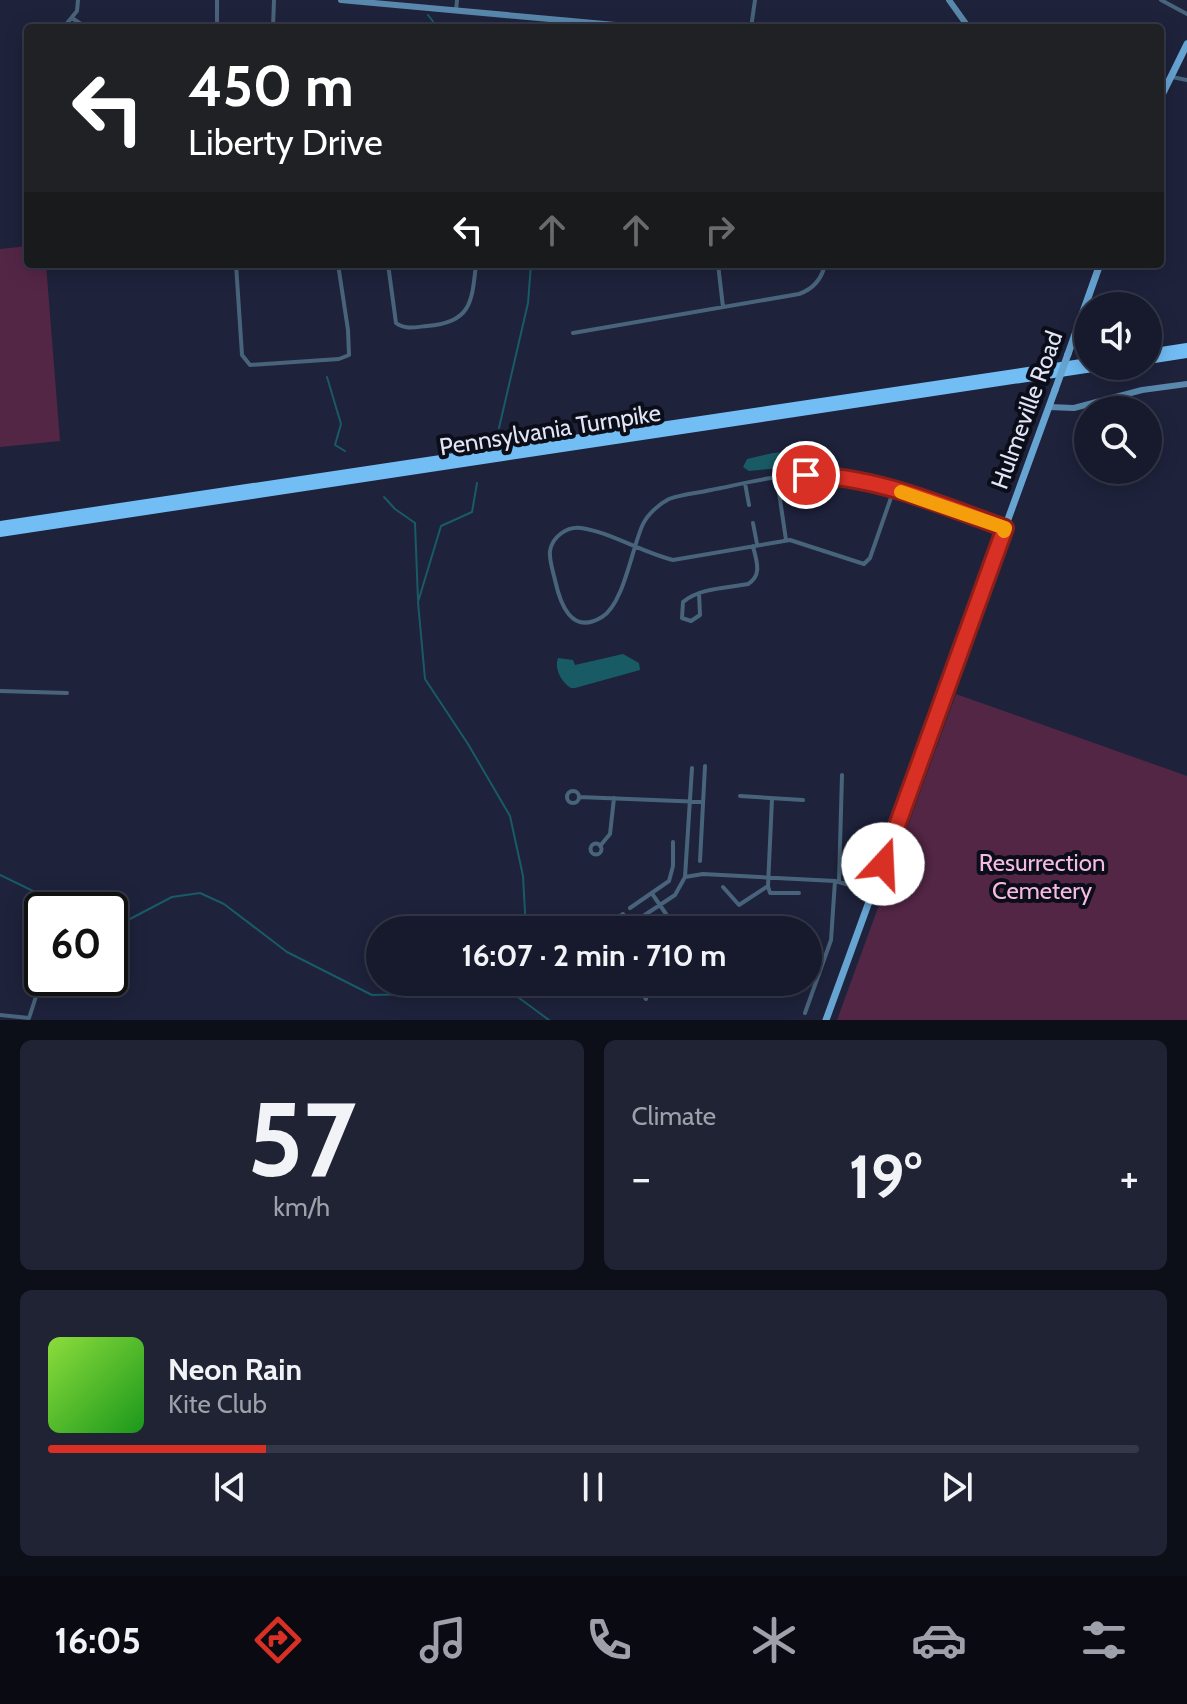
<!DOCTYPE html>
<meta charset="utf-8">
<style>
body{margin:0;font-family:Cabin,sans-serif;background:#1f2334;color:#f1f3f6;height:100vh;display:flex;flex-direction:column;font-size:30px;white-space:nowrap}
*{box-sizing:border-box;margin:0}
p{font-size:26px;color:#9ea1a9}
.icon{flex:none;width:44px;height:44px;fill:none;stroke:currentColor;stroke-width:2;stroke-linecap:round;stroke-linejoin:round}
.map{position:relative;height:1020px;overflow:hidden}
.panel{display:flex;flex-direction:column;gap:20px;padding:20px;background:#0c0e18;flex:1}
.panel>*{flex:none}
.hud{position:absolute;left:24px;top:24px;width:1140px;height:244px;border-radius:8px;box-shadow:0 4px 20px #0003,0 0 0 2px #353848;background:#202124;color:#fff;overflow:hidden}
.controls{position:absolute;left:1074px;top:292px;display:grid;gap:16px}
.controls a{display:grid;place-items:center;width:88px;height:88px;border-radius:50%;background:#161a2c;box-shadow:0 4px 20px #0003,0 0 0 2px #353848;font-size:40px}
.speed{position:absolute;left:24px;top:892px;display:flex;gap:16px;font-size:40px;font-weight:700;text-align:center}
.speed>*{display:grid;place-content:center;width:104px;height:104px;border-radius:50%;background:#161a2c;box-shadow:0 4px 20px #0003,0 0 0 2px #353848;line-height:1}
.speed .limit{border:4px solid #111;border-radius:12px;background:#fff;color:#111}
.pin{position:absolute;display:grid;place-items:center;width:68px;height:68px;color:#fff;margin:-34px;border:4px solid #fff;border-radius:50%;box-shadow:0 2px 8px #0007}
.me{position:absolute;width:88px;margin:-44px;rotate:20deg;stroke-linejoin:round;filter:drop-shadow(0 0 6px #0008)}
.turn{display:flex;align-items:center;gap:28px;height:168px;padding:0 32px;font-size:36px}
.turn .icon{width:104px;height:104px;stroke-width:2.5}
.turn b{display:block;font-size:56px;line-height:68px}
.lanes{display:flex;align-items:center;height:76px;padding:0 32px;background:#0003;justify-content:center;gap:40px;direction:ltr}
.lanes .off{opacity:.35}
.big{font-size:60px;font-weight:700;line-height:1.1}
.panel .card{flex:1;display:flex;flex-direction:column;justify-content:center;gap:12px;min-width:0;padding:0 28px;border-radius:12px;background:#1f2334}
.panel .dial{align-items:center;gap:0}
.dial b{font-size:104px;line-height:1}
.song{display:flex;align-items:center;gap:24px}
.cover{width:96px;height:96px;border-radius:12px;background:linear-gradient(135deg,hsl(90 70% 55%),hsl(120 70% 35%))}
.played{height:8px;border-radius:4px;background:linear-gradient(90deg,#d93025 20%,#353848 20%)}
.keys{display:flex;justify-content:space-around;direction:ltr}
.heat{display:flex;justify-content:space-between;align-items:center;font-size:44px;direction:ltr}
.panel .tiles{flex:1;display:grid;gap:20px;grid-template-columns:1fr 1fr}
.card:last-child{grid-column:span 2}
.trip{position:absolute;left:366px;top:916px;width:456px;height:80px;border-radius:40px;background:#161a2c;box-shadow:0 4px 20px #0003,0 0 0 2px #353848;font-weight:700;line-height:80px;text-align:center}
.tabs{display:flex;height:128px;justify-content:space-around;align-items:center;background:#090a12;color:#9ea1a9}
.tabs .icon{width:56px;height:56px}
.tabs .on{color:#d93025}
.tabs b{font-size:36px;color:#f1f3f6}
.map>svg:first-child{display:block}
.green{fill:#542646}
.water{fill:#195b65}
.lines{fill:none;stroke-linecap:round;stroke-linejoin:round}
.stream{stroke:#195b65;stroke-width:2}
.street{stroke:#48647b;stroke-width:4}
.secondary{stroke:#5988ac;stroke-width:6}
.primary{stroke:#66a4d2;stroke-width:7}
.highway{stroke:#72bdf4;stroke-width:8}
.primary-bridge{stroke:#66a4d2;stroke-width:7}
.route-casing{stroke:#8d1f18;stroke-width:20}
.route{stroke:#d93025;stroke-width:14}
.slow{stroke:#f59e0b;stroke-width:14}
.labels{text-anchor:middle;stroke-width:8;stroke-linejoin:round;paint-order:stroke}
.street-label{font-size:24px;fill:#e1e5f6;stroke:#0b0d18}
.park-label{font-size:24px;fill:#f5bae1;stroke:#0b0d18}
</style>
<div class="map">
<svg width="1187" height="1020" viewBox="0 0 1187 1020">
<rect width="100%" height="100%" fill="#1e223b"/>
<path class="green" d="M28,246V264H46L60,441L0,447V249Z
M956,694L1187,776V1020H837Z"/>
<path class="water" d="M824,448L830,453L827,463L749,471L743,467L747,459L773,453Z
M623,654L639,663L640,670L575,688H571C561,682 554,668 558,658L573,660L575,665Z"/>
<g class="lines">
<path class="stream" d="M428,15L438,28
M327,377L341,424L335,445L345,451
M499,428L528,303L531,264
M477,483L472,512L441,526L418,602L425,679L468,744L510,816L523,876L526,930
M384,497L395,509L415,523L418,600
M0,875L72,910
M110,922L128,920L172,897L200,893L224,904L287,952L372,995L511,992L549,1020
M511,991L514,982"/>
<path class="street" d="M217,0V28
M1161,0L1187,14
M456,11L457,0
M72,18L87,28
M63,28L77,11L78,0
M273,28L274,0
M751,28L755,0
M1172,77L1187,80
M236,264L242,355L250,365L339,359L349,355L348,330L338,264
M388,264L396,323C405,330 416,327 427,326C471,323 472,302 476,264
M718,264L723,307
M573,333L799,294C813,289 822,279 825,264
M777,479L786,540
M745,483L749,505
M894,489L870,558L864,564L790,540L673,560C643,553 610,532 581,528C567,526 552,537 550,551C549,560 553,571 555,580C560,603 571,636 602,617C624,604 632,547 643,524C648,514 659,504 669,499C682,494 698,493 711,490C742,484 775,475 807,475C830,475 851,478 874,482L1005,528
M753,523L757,544
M699,593L700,615L691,621L682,618L683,602C699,588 727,588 748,584C763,575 756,560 753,546
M0,691L67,693
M567 797a6 6 0 1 1 12 0a6 6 0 1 1-12 0Z
M740,796L803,800
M579,797L703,802
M590.5 849a5.5 5.5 0 1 1 11 0a5.5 5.5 0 1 1-11 0Z
M600,846L610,834L614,798
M700,861L705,766
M685,877L692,768
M839,881L842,775
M768,886L770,893H799
M723,887L739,905L768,886L772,799
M653,895L677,930
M630,908L669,881L673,866V842
M600,930L623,914
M622,930L675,895L685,877L703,874L835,881L871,891
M634,982L646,999
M711,982L715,987
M805,1013L831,940L835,881
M0,1015L29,1018L42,978"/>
<path class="secondary" d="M341,0L649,28
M949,0L969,28
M1049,407L1074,408L1142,390L1187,384"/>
<path class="primary" d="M1160,99L1187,44
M1068,354L1100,264
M826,1020L1055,390"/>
<path class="highway" d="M1148,353L1187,347
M1148,360L1187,354
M0,525L1088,362
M0,533L1106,366"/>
<path class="primary-bridge" d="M1055,390L1068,354"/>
</g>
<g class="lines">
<g class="route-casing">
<path id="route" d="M806,475C876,476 941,505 1005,528L883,864"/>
</g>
<use href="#route" class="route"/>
<path class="slow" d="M901,492L1005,528L1004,531"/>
</g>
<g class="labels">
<g class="street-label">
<text transform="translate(1027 410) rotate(-70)" y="8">Hulmeville Road</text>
<text transform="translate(550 430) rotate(-9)" y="8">Pennsylvania Turnpike</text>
</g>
<g class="park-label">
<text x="1042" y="871">Resurrection<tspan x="1042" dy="28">Cemetery</tspan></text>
</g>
</g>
</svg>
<div class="controls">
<a><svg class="icon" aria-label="sound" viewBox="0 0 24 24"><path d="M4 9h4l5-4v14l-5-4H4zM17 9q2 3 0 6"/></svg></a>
<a><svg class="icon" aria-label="search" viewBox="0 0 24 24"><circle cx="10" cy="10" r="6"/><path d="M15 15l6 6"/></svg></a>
</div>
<div class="speed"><div class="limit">60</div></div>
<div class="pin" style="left:806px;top:475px;background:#d93025"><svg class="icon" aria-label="arrive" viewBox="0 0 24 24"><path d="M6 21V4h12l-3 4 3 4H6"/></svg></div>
<svg class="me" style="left:883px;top:864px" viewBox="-20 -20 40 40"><circle r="19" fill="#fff"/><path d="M0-13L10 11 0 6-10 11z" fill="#d93025"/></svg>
<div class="trip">16:07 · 2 min · 710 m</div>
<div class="hud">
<div class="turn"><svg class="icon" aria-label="left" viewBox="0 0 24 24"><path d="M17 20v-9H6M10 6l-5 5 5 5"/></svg><div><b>450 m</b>Liberty Drive</div></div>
<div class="lanes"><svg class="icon" aria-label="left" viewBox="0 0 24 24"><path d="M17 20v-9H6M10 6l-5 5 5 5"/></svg><svg class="icon off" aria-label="ahead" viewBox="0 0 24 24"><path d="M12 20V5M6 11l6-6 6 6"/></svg><svg class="icon off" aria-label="ahead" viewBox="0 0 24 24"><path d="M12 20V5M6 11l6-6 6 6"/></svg><svg class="icon off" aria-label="right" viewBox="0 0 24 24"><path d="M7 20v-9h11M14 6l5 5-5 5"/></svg></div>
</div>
</div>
<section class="panel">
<div class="tiles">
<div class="card dial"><b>57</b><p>km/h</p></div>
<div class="card"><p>Climate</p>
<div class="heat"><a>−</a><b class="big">19°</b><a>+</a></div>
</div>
<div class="card">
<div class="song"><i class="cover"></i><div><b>Neon Rain</b><p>Kite Club</p></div></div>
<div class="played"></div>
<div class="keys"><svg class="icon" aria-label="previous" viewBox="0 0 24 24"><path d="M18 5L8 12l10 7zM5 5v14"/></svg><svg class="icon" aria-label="pause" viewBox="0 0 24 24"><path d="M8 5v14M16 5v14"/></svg><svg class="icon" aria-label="next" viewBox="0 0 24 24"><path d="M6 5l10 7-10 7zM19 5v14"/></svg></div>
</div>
</div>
</section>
<nav class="tabs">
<b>16:05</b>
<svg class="icon on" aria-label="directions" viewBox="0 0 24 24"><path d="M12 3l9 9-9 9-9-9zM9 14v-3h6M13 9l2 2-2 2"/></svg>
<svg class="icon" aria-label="music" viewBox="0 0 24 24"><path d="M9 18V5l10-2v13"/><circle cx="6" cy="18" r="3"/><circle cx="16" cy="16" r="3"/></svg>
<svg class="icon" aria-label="phone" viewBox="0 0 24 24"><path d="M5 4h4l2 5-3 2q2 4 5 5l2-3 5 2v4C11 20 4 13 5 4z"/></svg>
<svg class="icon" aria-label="climate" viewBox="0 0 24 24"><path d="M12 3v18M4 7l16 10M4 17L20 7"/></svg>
<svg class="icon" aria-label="car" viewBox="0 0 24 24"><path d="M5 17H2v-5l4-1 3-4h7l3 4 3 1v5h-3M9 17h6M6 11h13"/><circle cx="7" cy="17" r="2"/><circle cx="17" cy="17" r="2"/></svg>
<svg class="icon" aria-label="filters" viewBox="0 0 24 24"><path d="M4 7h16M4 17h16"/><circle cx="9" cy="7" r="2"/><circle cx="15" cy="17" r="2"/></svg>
</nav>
